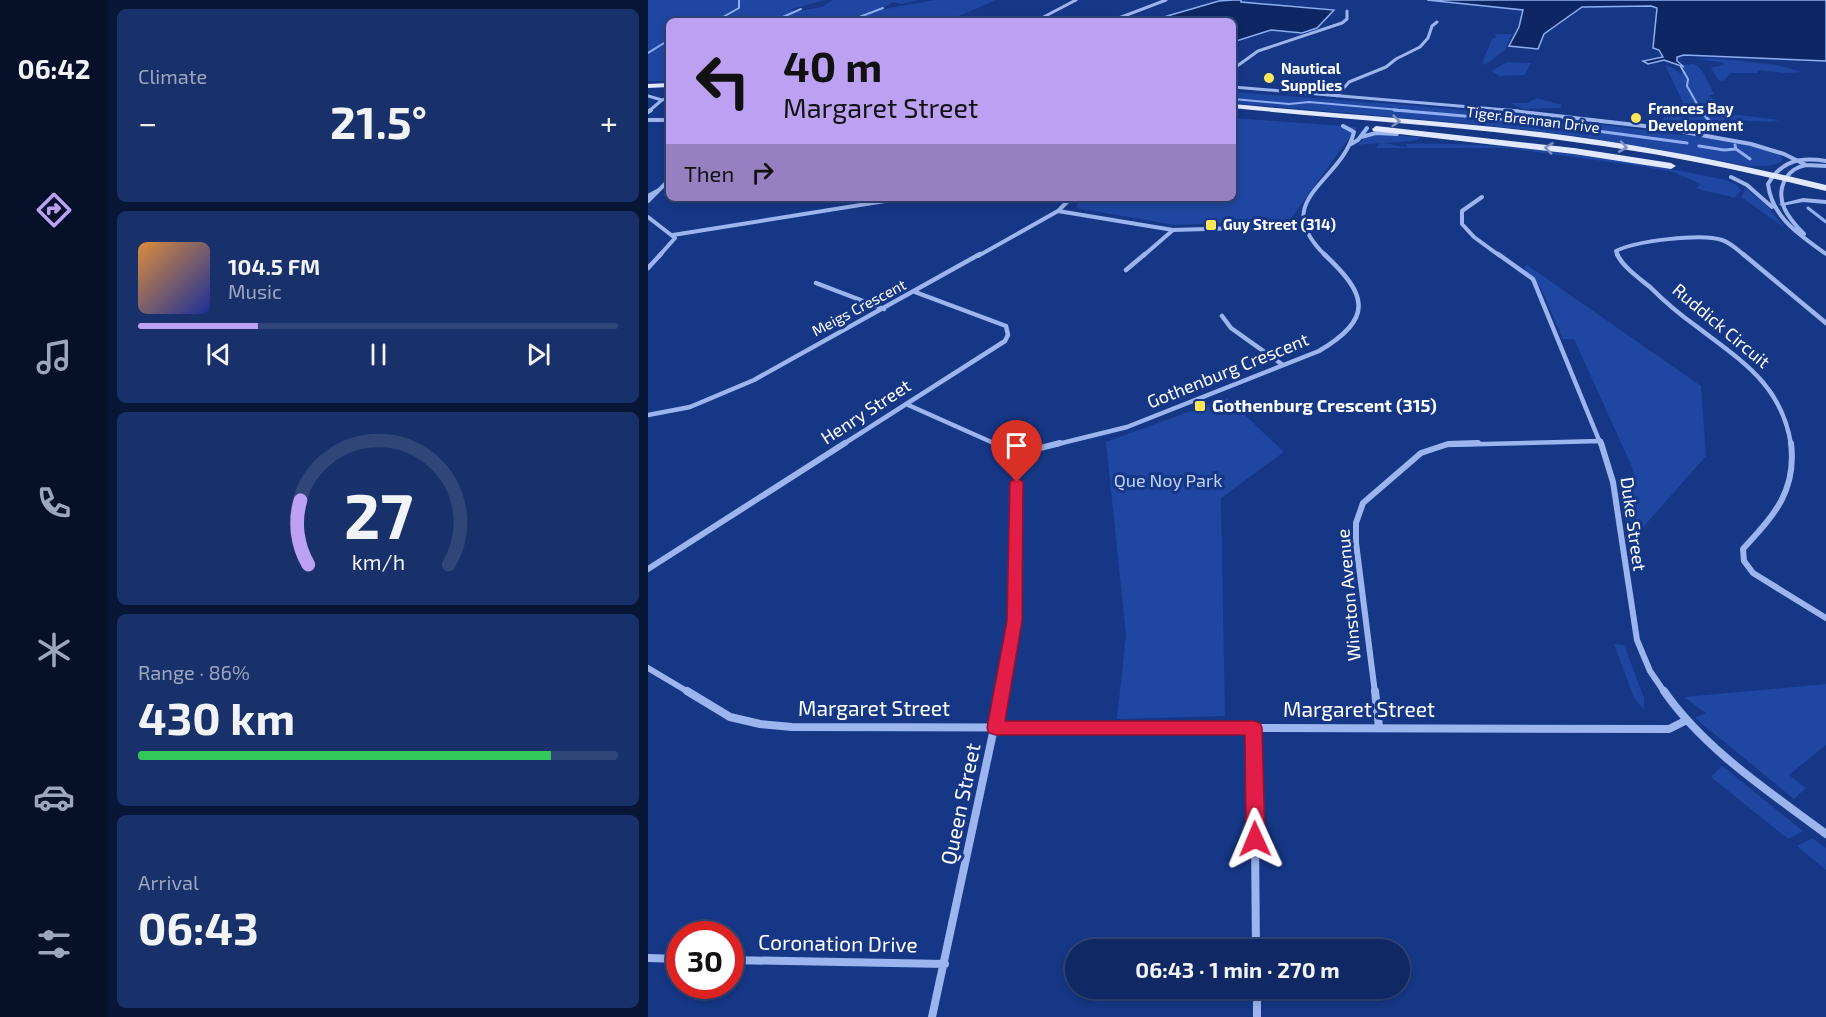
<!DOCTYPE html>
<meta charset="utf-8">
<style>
body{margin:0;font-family:"Exo 2",sans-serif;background:#19316a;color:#f1f3f6;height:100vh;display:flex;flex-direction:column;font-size:22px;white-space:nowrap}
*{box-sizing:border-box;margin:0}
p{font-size:20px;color:#9ca6bf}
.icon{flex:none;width:33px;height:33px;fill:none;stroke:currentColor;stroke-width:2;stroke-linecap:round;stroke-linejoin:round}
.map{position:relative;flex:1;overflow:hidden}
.panel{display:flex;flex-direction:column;gap:9px;padding:9px;background:#091737;width:540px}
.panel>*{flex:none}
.banner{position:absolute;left:18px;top:18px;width:570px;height:183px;border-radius:9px;box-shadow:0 3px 9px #0003,0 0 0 2px #304578;background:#bca0f2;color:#111;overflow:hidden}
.speed{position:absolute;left:18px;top:921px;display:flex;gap:12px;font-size:30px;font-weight:700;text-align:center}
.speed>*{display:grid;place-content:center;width:78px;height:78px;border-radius:50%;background:#102964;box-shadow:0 3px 9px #0003,0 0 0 2px #304578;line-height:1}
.speed .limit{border:9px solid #d22;background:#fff;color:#111}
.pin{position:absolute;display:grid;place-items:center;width:51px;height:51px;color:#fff;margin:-62px -26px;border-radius:50% 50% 50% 0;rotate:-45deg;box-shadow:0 0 6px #0007}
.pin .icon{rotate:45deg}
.me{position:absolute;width:66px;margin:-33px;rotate:359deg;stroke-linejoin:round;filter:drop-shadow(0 0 4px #0008)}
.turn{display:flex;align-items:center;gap:21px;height:126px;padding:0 18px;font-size:27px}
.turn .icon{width:78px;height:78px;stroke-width:2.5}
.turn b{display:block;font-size:42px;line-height:51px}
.then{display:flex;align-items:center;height:57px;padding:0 18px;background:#0003;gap:12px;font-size:22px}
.big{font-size:45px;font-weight:700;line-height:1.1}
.panel .tile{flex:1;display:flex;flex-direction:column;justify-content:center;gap:9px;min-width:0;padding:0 21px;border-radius:9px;background:#19316a}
.panel .dial{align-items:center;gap:0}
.dial svg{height:156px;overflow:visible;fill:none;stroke:#304578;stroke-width:7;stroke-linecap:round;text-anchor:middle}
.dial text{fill:#f1f3f6;stroke:none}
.song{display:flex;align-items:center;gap:18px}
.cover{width:72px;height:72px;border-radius:9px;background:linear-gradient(135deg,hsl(30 70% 55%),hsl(230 70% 35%))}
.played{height:6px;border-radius:3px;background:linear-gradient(90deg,#bca0f2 25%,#304578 25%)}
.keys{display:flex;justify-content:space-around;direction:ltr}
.heat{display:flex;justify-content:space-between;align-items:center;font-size:33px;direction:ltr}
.charge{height:9px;border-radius:4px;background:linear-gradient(90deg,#34c759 86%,#304578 0)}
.trip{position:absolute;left:417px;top:939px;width:345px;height:60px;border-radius:30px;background:#102964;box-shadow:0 3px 9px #0003,0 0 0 2px #304578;font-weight:700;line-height:60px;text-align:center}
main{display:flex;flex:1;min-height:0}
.dock{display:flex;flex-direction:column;width:108px;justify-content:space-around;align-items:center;background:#061028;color:#9ca6bf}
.dock .icon{width:42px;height:42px}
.dock .on{color:#bca0f2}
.dock b{font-size:27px;color:#f1f3f6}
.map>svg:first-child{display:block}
.green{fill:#1f46a0}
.water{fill:#0e2663;stroke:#8eaef1;stroke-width:1.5}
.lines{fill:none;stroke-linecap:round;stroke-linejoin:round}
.stream-far1{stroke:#8eaef1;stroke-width:2}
.stream{stroke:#8eaef1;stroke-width:3}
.minor-far4{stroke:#9cb5ee;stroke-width:3}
.minor-far3{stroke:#9cb5ee;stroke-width:4}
.minor-far2{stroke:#9cb5ee;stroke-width:4.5}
.minor-far1{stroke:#9cb5ee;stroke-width:6}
.minor{stroke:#9cb5ee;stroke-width:8}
.tertiary{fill:#9cb5ee;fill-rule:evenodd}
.primary{fill:#e2e9ff;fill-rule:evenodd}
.oneway{stroke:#7c90c2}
.route{fill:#e11d48;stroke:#92132f;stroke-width:1.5}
.poi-dot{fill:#ffe658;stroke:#163786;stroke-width:2}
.labels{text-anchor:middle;stroke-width:6;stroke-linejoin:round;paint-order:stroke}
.far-poi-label{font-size:15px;font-weight:bold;fill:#fff;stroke:#163786;text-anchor:start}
.far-street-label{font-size:15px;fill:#fff;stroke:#163786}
.street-label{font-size:18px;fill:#fff;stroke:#163786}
.poi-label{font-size:18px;font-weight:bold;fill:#fff;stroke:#163786;text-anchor:start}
.park-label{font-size:18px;fill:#c1d3fa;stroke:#163786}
.near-street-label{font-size:21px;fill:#fff;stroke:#163786}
</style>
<main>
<nav class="dock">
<b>06:42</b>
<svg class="icon on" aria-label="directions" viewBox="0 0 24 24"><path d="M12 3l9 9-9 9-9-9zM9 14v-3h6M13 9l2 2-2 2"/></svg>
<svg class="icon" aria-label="music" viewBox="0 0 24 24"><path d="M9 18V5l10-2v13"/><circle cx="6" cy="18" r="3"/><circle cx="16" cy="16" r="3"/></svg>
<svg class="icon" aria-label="phone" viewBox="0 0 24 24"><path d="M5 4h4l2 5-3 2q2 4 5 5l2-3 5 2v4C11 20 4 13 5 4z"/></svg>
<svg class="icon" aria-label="climate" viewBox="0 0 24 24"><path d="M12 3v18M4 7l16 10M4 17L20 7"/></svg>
<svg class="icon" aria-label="car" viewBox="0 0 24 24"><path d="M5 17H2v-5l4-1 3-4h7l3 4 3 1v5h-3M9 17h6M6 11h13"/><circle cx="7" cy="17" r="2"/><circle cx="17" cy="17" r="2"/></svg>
<svg class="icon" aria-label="filters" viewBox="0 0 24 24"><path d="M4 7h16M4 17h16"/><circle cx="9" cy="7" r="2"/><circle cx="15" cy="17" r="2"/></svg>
</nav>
<section class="panel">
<div class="tile"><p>Climate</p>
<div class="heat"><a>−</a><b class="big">21.5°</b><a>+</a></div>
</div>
<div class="tile">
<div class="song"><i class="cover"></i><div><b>104.5 FM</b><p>Music</p></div></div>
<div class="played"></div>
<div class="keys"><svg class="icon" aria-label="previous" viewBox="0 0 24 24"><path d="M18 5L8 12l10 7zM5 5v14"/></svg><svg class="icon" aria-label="pause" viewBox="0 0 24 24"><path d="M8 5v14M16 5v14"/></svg><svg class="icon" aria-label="next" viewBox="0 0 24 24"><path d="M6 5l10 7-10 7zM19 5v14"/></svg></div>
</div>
<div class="tile dial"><svg viewBox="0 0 100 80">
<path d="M14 69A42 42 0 1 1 86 69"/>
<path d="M14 69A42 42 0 0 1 10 36" stroke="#bca0f2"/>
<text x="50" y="56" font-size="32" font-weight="700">27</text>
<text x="50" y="72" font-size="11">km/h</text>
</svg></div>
<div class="tile"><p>Range · 86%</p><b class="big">430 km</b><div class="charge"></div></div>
<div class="tile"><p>Arrival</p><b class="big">06:43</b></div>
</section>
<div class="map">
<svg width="1178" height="1017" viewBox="0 0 1178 1017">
<rect width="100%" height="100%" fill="#163786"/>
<path class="green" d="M0,0H177L144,9L145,12L174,7L185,0H272L253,4L245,2L230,10L287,0H348L299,21H21V81H0Z
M849,34H864L857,50L837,65L834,63L844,39L849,37L846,35Z
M1066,58L1129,65L1154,72L1137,73L1109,70L1110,73H1082L1076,81L1071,80L1063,69L1065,67L1076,65V63L1050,59Z
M859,62L883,63L877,75L851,76L843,71Z
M1045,64C1056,67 1060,84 1066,94L1060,96L1075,105L1068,108L1073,113L1132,120L1121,122L1085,120L1086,124L1093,128L1090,131L1079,132L1016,125L1012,123L1016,117H1042L1017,65L1025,68L1033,74L1036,70L1035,65Z
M585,92C725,103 868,111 1009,132C1049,137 1096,138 1133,156L1135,160C1125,168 1112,166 1100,166L937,137L835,125L585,103Z
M889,98L914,105L912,108L875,109L862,103H879Z
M585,118L709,127L642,220L527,225L428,208L432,198H585Z
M728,134L771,137L770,140C750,143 729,143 709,145L718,137Z
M733,143C742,143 750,147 759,147L758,144C865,141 973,159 1078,180L1089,185L1093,190L1086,198C1073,193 1061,193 1048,188L1053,184L1025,172L998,167L860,148H729V146Z
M1095,186L1118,205L1136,227L1093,197L1097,191Z
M879,265L1053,386L1058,456L989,534L978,529L973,477L986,478L984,467L926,339H915L893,288L876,268Z
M579,398L636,452L573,498L577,716L469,719L478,635L458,442Z
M966,644L976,645L996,698V710L986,698Z
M1178,684V745L1141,775L1158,788L1146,799L1047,718L1058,713L1036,697Z
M1074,766L1155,831L1140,839L1063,777Z
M1164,838L1178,848V870L1149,846Z"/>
<path class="water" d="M585,0H593V2L686,10L669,28L654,33L623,30L585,42V21H502L571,1Z
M779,0H1178V61L1036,55L1029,57V61L1036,67L1016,60L1000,64L995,61L1015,57L1011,50L1005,48L1009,8L1003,6L934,7L896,34L890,49L861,46L871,27L875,10Z"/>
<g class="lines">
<path class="stream-far1" d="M128,20L153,9
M68,21L91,8V0
M201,21L235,8
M0,53L21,40
M1033,67L1040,79L1039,86L1053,111
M585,99L641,104L661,102L763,111"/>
<path class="stream" d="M746,110L874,121L1039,143
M1053,110L1068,130
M1087,145L1088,149L1102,159
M1051,146L1076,150L1088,149
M1160,208L1178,222"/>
<path class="minor-far4" d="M388,21L428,0
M463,21L518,0
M585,69L610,51L694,23L699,19V11
M585,87L870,111
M0,96L14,100
M689,96L701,82L738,67L748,59L772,47L780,38L784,26L789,22
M1,111L14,100L21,98"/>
<path class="minor-far3" d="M856,110L1014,128L1103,144L1136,154L1158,165L1178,166
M0,112L3,110
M0,120H21
M713,137L728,133L749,134
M703,144L710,140L719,128
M1178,161C1152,157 1134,160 1120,184C1124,218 1152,235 1178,254
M1083,177L1099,185L1124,207
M0,196L11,190
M834,197L814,211V224L826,237L852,256
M0,201L21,180
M410,211L525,230L655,226
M0,217L27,238L11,256
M1156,234C1141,219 1125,200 1138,178C1143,170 1149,167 1158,165
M25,235L256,198
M330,256L410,211L423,198
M495,256L525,230
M678,256C619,199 693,184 706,132L695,126
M970,256L968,251C987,241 1054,233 1074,240C1083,243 1090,250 1097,256"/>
<path class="minor-far2" d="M850,254L885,279L953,445
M969,254C975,267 991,278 1002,287C1016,301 1031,314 1048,326C1092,360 1134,384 1143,445
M1095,254L1178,323
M0,268L13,254
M478,270L497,254
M168,283L236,309
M574,316L583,328L635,365
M258,404L350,445
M0,415L42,407L106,380L332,254
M194,445L357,341L360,335L358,326L267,292
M406,445L479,427L671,351C727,318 719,294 676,254
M797,445L953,441"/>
<path class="minor-far1" d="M347,443L365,455L412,443
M953,443L965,482L989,640L1002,671L1017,693
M1143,443C1149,492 1125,516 1095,549L1096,561L1105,573L1178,618
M0,569L197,443
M0,668L42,693
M354,693L366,620L369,482L365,455
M727,693L708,543V523L715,503L773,453L800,444L830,443"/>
<path class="minor" d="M39,691L82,717L112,724L144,727L1021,729L1039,720
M727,691L731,727
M1016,691C1057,750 1122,792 1178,834
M606,728L608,950
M0,958L32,959
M82,960L297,964
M609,988V1017
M284,1017L354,691"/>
<path class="tertiary" d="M1155,198L1178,200V204L1155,202L1134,206L1131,204Z"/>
<path class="primary" d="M21,83V87L0,88V84Z
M585,104C687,114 790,120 892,132C989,144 1084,162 1178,185V191C1097,171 1016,154 933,143C818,126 701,120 585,108Z
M728,126L926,148L1023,163L1028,166L1023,169L926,154L725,131L724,129Z"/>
</g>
<defs><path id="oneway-chevron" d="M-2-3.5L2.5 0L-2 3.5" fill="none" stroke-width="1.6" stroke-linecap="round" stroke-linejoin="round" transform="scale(1.5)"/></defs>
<g class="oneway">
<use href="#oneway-chevron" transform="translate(748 121) rotate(5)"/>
<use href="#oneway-chevron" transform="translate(975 147) rotate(10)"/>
<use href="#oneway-chevron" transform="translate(901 148) rotate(-173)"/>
</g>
<path class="route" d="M369,478L375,482L374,621L357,721H606L612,723L614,728L617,839L614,845L607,847L601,845L598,839L597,735H348L341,733L339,728L359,621L362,482Z"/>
<g class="poi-dot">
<circle cx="621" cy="78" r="6"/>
<circle cx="988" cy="118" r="6"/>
<rect x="557" y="219" width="12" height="12" rx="3"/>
<rect x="546" y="400" width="12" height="12" rx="3"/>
</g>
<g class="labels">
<g class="far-poi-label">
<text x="633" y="74">Nautical<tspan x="633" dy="17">Supplies</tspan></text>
<text x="1000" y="114">Frances Bay<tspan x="1000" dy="17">Development</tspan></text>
<text x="575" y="230">Guy Street (314)</text>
</g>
<g class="far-street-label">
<text transform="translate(885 120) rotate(7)" y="5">Tiger Brennan Drive</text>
<text transform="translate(211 308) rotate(-28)" y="5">Meigs Crescent</text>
</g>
<g class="street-label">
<text transform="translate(1073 326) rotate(40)" y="6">Ruddick Circuit</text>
<text transform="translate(580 371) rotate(-22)" y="6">Gothenburg Crescent</text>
<text transform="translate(218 412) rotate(-33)" y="6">Henry Street</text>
<text transform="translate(985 524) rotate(82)" y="6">Duke Street</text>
<text transform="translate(701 595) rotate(-95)" y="6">Winston Avenue</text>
</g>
<g class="poi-label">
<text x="564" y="412">Gothenburg Crescent (315)</text>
</g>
<g class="park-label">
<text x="520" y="487">Que Noy Park</text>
</g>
<g class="near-street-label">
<text x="226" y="716">Margaret Street</text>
<text x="711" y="717">Margaret Street</text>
<text transform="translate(313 804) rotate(-78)" y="7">Queen Street</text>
<text transform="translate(190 944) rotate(1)" y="7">Coronation Drive</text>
</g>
</g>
</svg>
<div class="speed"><div class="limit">30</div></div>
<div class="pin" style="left:369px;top:482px;background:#d93025"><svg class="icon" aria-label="arrive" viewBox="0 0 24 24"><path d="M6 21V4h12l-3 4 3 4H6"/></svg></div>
<svg class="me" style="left:607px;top:839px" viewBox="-20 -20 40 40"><path d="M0-17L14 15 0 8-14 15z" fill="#e11d48" stroke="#fff" stroke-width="4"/></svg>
<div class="trip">06:43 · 1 min · 270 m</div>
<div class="banner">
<div class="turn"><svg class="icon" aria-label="left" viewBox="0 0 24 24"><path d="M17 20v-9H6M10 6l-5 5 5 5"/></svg><div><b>40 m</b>Margaret Street</div></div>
<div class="then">Then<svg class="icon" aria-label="right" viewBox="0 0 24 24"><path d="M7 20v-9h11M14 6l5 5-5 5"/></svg></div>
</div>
</div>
</main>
